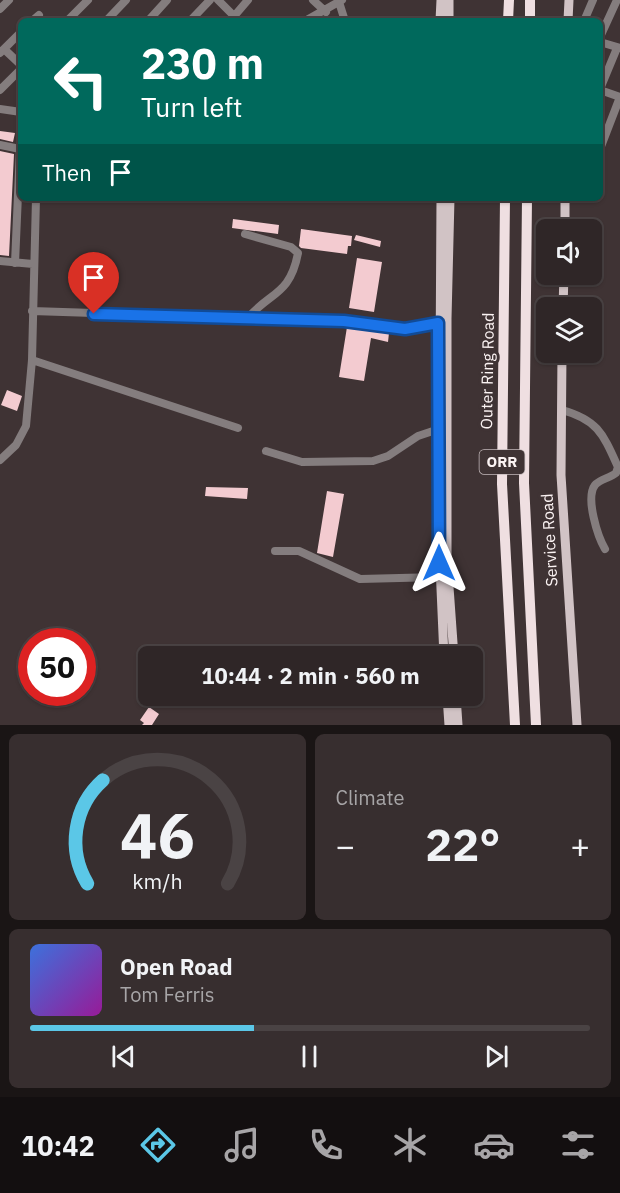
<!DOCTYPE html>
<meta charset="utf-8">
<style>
body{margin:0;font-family:"IBM Plex Sans",sans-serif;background:#372e2f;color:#f1f3f6;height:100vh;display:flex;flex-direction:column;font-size:22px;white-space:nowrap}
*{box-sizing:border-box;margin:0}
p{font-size:20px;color:#a7a5a7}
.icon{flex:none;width:33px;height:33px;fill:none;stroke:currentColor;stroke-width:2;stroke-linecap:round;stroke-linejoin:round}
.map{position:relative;height:725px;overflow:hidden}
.sheet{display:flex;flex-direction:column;gap:9px;padding:9px;background:#1a1515;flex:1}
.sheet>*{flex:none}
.top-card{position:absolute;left:18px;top:18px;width:585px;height:183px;border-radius:9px;box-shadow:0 2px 4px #0004,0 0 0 2px #4a4344;background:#00695c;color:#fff;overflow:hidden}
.tools{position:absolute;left:536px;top:219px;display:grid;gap:12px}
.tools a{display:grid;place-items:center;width:66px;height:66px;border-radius:9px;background:#2f2627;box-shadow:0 2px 4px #0004,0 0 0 2px #4a4344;font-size:30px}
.speed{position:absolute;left:18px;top:628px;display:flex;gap:12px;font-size:30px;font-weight:700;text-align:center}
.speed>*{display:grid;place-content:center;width:78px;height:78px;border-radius:50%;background:#2f2627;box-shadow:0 2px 4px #0004,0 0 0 2px #4a4344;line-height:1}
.speed .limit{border:9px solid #d22;background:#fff;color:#111}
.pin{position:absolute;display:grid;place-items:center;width:51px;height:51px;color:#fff;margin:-62px -26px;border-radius:50% 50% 50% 0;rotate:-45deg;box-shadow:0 0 6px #0007}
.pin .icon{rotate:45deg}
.me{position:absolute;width:66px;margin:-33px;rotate:0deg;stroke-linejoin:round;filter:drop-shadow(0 0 4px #0008)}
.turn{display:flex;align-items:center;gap:21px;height:126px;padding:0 24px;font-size:27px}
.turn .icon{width:78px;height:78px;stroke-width:2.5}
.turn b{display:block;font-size:42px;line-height:51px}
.then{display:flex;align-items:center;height:57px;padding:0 24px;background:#0003;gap:12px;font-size:22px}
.big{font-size:45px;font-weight:700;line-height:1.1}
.sheet .card{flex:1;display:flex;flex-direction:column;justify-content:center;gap:9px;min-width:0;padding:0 21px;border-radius:9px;background:#372e2f}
.sheet .dial{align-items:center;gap:0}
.dial svg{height:156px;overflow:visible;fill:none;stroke:#4a4344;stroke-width:7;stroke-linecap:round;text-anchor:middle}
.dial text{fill:#f1f3f6;stroke:none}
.song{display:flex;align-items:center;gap:18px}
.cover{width:72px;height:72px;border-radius:9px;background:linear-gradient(135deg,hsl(220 70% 55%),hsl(300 70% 35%))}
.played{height:6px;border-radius:3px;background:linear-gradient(90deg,#5bc7e7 40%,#4a4344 40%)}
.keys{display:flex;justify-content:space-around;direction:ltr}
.heat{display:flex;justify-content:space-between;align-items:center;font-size:33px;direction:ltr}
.sheet .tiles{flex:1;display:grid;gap:9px;grid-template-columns:1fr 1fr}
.card:last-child{grid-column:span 2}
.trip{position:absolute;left:138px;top:646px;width:345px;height:60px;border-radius:9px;background:#2f2627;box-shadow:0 2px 4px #0004,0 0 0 2px #4a4344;font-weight:700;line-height:60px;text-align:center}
.dock{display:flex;height:96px;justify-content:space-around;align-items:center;background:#130f10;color:#a7a5a7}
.dock .icon{width:42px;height:42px}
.dock .on{color:#5bc7e7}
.dock b{font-size:27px;color:#f1f3f6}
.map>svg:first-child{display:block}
.building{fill:#f3cbd0}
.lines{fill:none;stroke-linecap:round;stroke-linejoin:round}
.minor{stroke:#847d7e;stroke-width:8}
.major{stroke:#d1c3c5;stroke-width:9}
.highway{stroke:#efdfe1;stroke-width:10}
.route-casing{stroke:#114b97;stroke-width:15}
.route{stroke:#1a73e8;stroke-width:10}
.labels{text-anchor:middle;stroke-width:6;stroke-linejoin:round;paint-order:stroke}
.shield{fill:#3f3334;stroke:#c3b9ba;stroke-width:1.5}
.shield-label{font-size:15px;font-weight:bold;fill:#fbf3f3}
.street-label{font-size:16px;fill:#fbf3f3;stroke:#3f3334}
</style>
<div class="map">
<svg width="620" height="725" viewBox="0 0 620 725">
<rect width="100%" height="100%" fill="#3f3334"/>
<path class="building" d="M0,131L15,133L13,142L0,139Z
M0,151L14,154L9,256L0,255Z
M233,219L279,225L278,234L232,228Z
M301,229L352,236L351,246H348L347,254L301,248L299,246Z
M356,235L381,241L380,247L354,240Z
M357,258L382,262L374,312L349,308Z
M347,327L389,333L388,342L371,338L364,381L339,377Z
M7,390L22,396L17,411L1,405Z
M206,487L248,488L247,499L205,496Z
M327,491L344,494L333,557L317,553Z
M149,707L159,714L152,725H142L144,723L140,720Z"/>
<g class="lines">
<path class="minor" d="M218,0L233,15
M313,0L326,12
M339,2L345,21
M0,9L9,0
M32,21L39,15
M67,21L88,0
M106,21L126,0
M148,21L167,0
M190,21L210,0
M230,21L248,0
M305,21L342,0
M584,21L593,0
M600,37L617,0
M600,42L620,48
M4,49L21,65
M0,53L21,32
M600,89L617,48
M0,90L21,69
M600,90L620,97
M0,109L21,112
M0,145L20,149L15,263
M600,149L620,97
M245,234L291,247L298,253C290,296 269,292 247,319
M0,261L33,264
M32,311L344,321L405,329L438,323
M32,360L238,428
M562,410C598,420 603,434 618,467L616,473C610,478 600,479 595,485C585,498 598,537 605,549
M266,451L302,462L373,461L388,456L418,436L439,429
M0,460L16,445L26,426L32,360L36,198
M275,551H299L360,579L439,577"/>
<path class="major" d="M440,21L441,0
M449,21V0
M568,21L569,0
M441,198L439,543L444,657
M450,198L447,319V559L454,657
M565,230V198
M563,308L564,274
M562,352L561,475L577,725
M447,696L449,725
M456,696L458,725"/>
<path class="highway" d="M508,21L509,0
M530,21V0
M505,198L502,484L515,725
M527,198L524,483L536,725"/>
</g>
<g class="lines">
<g class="route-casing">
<path id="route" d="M94,314L344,321L405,329L438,323L439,563"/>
</g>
<use href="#route" class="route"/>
</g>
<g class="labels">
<rect class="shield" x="479.5" y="450" width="45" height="24" rx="4.5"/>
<g class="shield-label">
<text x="502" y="467">ORR</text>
</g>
<g class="street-label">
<text transform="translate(487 371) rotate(-89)" y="6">Outer Ring Road</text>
<text transform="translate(549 540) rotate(-93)" y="6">Service Road</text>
</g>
</g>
</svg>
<div class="tools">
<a><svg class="icon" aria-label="sound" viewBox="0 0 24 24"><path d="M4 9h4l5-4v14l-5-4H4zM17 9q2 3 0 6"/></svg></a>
<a><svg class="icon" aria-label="layers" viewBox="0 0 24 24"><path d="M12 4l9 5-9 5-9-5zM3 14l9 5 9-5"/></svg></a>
</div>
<div class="speed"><div class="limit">50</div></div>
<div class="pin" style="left:94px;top:314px;background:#d93025"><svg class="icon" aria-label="arrive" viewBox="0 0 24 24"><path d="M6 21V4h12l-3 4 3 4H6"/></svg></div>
<svg class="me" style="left:439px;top:563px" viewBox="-20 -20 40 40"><path d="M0-17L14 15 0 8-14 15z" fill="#1a73e8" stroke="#fff" stroke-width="4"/></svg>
<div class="trip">10:44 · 2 min · 560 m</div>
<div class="top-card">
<div class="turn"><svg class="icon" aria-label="left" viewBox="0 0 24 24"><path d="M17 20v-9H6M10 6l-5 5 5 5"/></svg><div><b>230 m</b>Turn left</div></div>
<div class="then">Then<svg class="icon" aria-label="arrive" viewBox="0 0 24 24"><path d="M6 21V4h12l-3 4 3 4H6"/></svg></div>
</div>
</div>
<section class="sheet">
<div class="tiles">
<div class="card dial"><svg viewBox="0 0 100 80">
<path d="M14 69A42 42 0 1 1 86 69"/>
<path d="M14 69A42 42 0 0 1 22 16" stroke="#5bc7e7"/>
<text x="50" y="56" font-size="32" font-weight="700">46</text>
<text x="50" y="72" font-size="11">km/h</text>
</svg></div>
<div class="card"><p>Climate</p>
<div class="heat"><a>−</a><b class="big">22°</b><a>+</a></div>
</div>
<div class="card">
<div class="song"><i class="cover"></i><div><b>Open Road</b><p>Tom Ferris</p></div></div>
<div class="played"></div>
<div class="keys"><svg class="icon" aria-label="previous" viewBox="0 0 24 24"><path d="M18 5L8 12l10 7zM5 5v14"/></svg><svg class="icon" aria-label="pause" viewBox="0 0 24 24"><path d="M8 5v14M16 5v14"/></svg><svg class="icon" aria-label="next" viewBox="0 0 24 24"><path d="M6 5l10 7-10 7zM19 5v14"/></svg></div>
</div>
</div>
</section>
<nav class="dock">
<b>10:42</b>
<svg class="icon on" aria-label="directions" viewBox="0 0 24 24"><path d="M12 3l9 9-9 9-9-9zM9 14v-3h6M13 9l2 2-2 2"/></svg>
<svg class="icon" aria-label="music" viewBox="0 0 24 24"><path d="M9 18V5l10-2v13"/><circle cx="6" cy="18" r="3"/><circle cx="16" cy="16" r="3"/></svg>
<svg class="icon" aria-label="phone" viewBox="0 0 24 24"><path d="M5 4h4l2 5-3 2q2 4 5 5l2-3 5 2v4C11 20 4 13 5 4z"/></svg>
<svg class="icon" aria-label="climate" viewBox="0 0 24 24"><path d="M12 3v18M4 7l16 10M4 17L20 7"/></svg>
<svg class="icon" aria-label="car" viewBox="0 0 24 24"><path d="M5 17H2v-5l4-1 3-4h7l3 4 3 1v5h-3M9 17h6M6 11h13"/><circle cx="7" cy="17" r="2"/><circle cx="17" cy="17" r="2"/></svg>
<svg class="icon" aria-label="filters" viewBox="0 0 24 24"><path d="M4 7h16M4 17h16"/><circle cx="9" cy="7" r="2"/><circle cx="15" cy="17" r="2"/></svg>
</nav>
